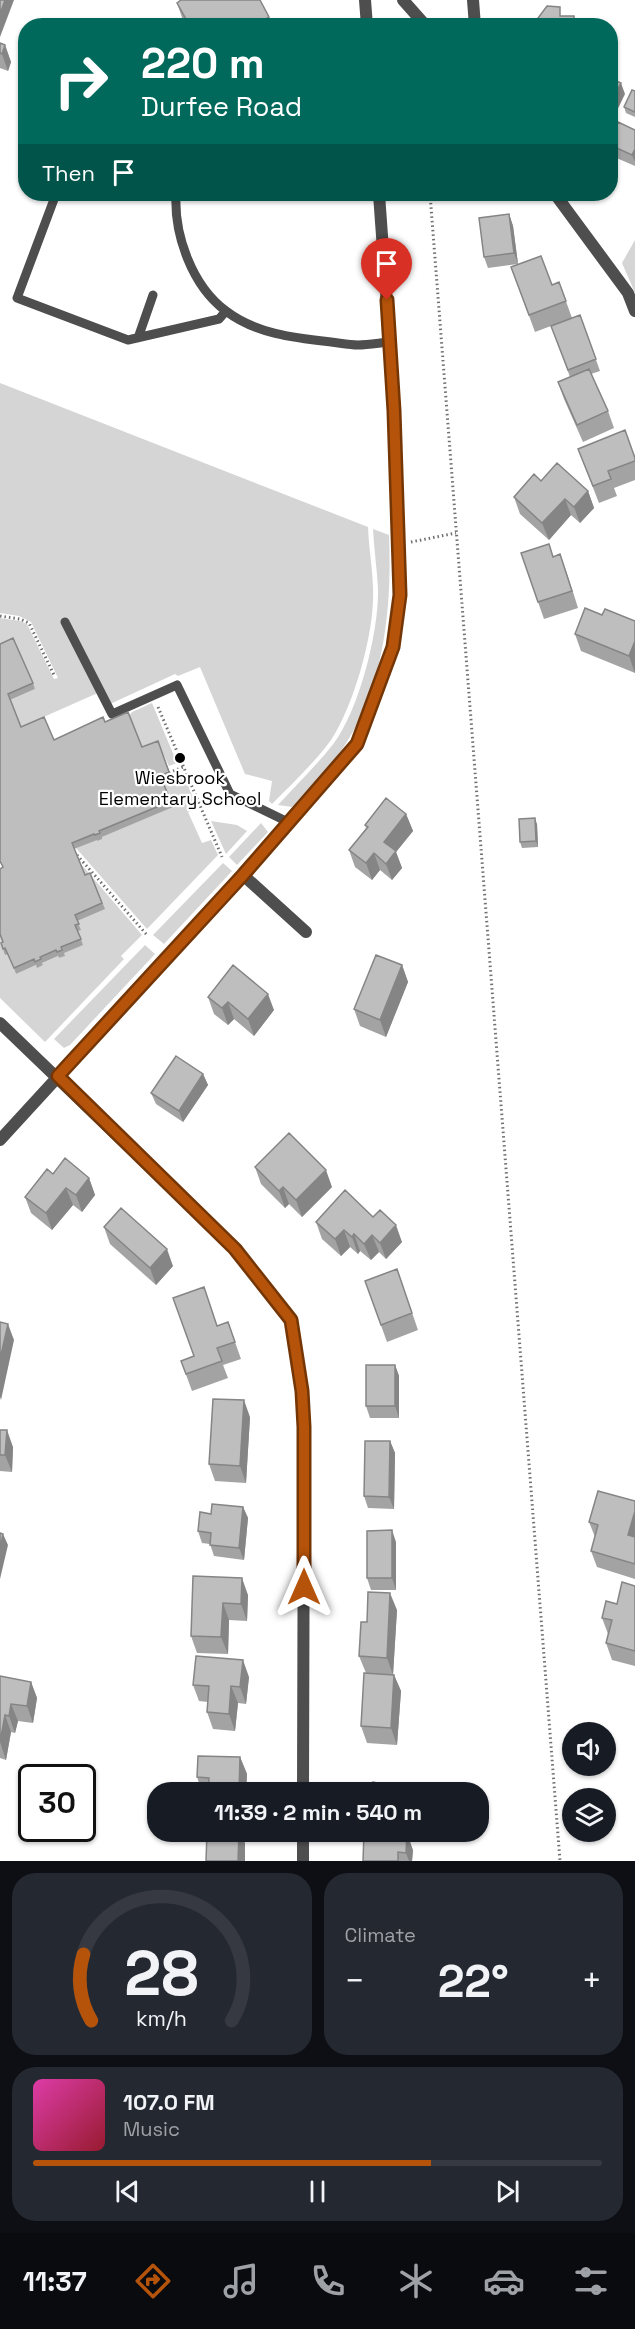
<!DOCTYPE html>
<meta charset="utf-8">
<style>
body{margin:0;font-family:"Space Grotesk",sans-serif;background:#242831;color:#f1f3f6;height:100vh;display:flex;flex-direction:column;font-size:22px;white-space:nowrap}
*{box-sizing:border-box;margin:0}
p{font-size:20px;color:#9ea1a6}
.icon{flex:none;width:33px;height:33px;fill:none;stroke:currentColor;stroke-width:2;stroke-linecap:round;stroke-linejoin:round}
.map{position:relative;height:1861px;overflow:hidden}
.panel{display:flex;flex-direction:column;gap:12px;padding:12px;background:#0d0f14;flex:1}
.panel>*{flex:none}
.top-card{position:absolute;left:18px;top:18px;width:600px;height:183px;border-radius:24px;box-shadow:0 2px 4px #0004;background:#00695c;color:#fff;overflow:hidden}
.tools{position:absolute;left:562px;top:1722px;display:grid;gap:12px}
.tools a{display:grid;place-items:center;width:54px;height:54px;border-radius:50%;background:#171b24;box-shadow:0 2px 4px #0004;font-size:30px}
.speed{position:absolute;left:18px;top:1764px;display:flex;gap:12px;font-size:30px;font-weight:700;text-align:center}
.speed>*{display:grid;place-content:center;width:78px;height:78px;border-radius:50%;background:#171b24;box-shadow:0 2px 4px #0004;line-height:1}
.speed .limit{border:3px solid #111;border-radius:9px;background:#fff;color:#111}
.pin{position:absolute;display:grid;place-items:center;width:51px;height:51px;color:#fff;margin:-62px -26px;border-radius:50% 50% 50% 0;rotate:-45deg;box-shadow:0 0 6px #0007}
.pin .icon{rotate:45deg}
.me{position:absolute;width:66px;margin:-33px;rotate:0deg;stroke-linejoin:round;filter:drop-shadow(0 0 4px #0008)}
.turn{display:flex;align-items:center;gap:21px;height:126px;padding:0 24px;font-size:27px}
.turn .icon{width:78px;height:78px;stroke-width:2.5}
.turn b{display:block;font-size:42px;line-height:51px}
.then{display:flex;align-items:center;height:57px;padding:0 24px;background:#0003;gap:12px;font-size:22px}
.big{font-size:45px;font-weight:700;line-height:1.1}
.panel .card{flex:1;display:flex;flex-direction:column;justify-content:center;gap:9px;min-width:0;padding:0 21px;border-radius:24px;background:#242831}
.panel .dial{align-items:center;gap:0}
.dial svg{height:156px;overflow:visible;fill:none;stroke:#363941;stroke-width:7;stroke-linecap:round;text-anchor:middle}
.dial text{fill:#f1f3f6;stroke:none}
.song{display:flex;align-items:center;gap:18px}
.cover{width:72px;height:72px;border-radius:9px;background:linear-gradient(135deg,hsl(320 70% 55%),hsl(350 70% 35%))}
.played{height:6px;border-radius:3px;background:linear-gradient(90deg,#b45309 70%,#363941 70%)}
.keys{display:flex;justify-content:space-around;direction:ltr}
.heat{display:flex;justify-content:space-between;align-items:center;font-size:33px;direction:ltr}
.panel .tiles{flex:1;display:grid;gap:12px;grid-template-columns:1fr 1fr}
.card:last-child{grid-column:span 2}
.trip{position:absolute;left:147px;top:1782px;width:342px;height:60px;border-radius:24px;background:#171b24;box-shadow:0 2px 4px #0004;font-weight:700;line-height:60px;text-align:center}
.tabs{display:flex;height:96px;justify-content:space-around;align-items:center;background:#090b0e;color:#9ea1a6}
.tabs .icon{width:42px;height:42px}
.tabs .selected{color:#b45309}
.tabs b{font-size:27px;color:#f1f3f6}
.map>svg:first-child{display:block}
.green{fill:#d5d5d5}
.lines{fill:none;stroke-linecap:round;stroke-linejoin:round}
.path{stroke:#707070;stroke-width:3;stroke-dasharray:1.5 3;stroke-linecap:butt}
.service{stroke:#4e4e4e;stroke-width:9}
.minor{stroke:#4e4e4e;stroke-width:12}
.wall{fill:#a3a3a3}
.shaded-wall{fill:#858585}
.building{fill:#bebebe;stroke:#858585;stroke-width:1.5}
.route-casing{stroke:#753606;stroke-width:15}
.route{stroke:#b45309;stroke-width:10}
.poi-dot{fill:#000;stroke:#fff;stroke-width:2}
.labels{text-anchor:middle;stroke-width:4.5;stroke-linejoin:round;paint-order:stroke}
.poi-label{font-size:18px;fill:#000;stroke:#fff}
</style>
<div class="map">
<svg width="635" height="1861" viewBox="0 0 635 1861">
<rect width="100%" height="100%" fill="#fff"/>
<path class="green" d="M635,240V293L622,263Z
M0,383L368,527C369,552 374,576 373,600C372,640 353,707 331,740C314,763 292,784 272,804L269,801L272,781L245,774L200,667L178,676L175,674L108,705L100,692L21,727L10,700L35,689L0,651V618L20,621L27,624L54,679L58,678L31,622L19,616L0,613Z
M373,529L389,535C392,603 385,681 348,740C333,765 311,786 292,807L278,805C296,785 317,765 334,743C359,709 379,632 378,589C377,569 374,549 373,529Z
M152,703L177,763L169,766L160,747L145,753L129,716L132,712Z
M183,773L197,808L188,812L202,843L211,840L218,855L147,929L76,848L172,807L162,782Z
M211,821L237,825L247,831L226,854Z
M261,823L268,832L237,865L229,857Z
M223,863L232,871L164,944L153,935Z
M81,864L142,935L121,956L124,959L45,1042L0,998V935L6,948L5,955L7,954L16,974L36,965L38,967L43,965L42,963L58,956L59,958L64,956L63,953L78,931L77,921L87,881Z
M145,945L155,954L70,1045L64,1048L54,1039Z"/>
<g class="lines">
<path class="path" d="M430,194L560,1861
M411,542L456,533
M0,616L20,619L29,623L55,677
M158,707L222,857
M169,773L183,767
M77,855L147,935"/>
<path class="service" d="M56,194L17,298L128,340L219,319L226,311
M176,194C174,235 192,286 226,311C256,334 295,338 331,342C340,343 349,345 358,345C368,345 379,343 390,342
M138,338L153,295
M65,622L112,714L177,685L230,794L288,822"/>
<path class="minor" d="M365,0L367,26
M403,0L426,26
M473,0L475,26
M555,194L628,293L635,311
M243,875L306,932
M0,1023L235,1249L291,1320L302,1391L304,1427L303,1792
M0,1140L243,875L357,744L393,647L400,595L393,389L379,194
M303,1861V1832"/>
</g>
<path class="wall" d="M177,3L269,17L272,26H185Z
M0,43L5,45L11,62L8,71L0,68Z
M635,91V117L626,113L624,107Z
M635,130V166L612,156L610,150V139Z
M509,214L513,226L518,264L488,268L484,257Z
M511,267L552,285L559,282L572,318L535,332Z
M580,315L600,371L591,374L608,411L614,428L583,442L564,399L558,382L570,377L551,326Z
M578,449L635,458V480L614,488L617,496L599,503Z
M541,481L588,491L594,508L580,523L571,515L549,540L520,514L514,497Z
M560,554L578,608L544,619L538,602L554,557Z
M602,615L635,621V673L581,651L575,634Z
M0,644L33,683L35,689L10,700L21,727L54,740L105,722L142,747L158,741L172,778L163,782L173,807L102,837V839L97,841V840L74,849L85,875L90,873L105,909L77,921L81,930L78,931L83,945L64,953L65,956L59,958L58,956L42,963L43,965L37,968L36,965L16,974L8,954L5,955L1,943L3,942Z
M406,814L413,831L396,852L402,868L392,880L380,870L372,880L355,867L349,850L366,828L365,825Z
M537,824L538,847L522,848L520,842Z
M402,965L408,982L386,1037L360,1026L354,1009Z
M208,997L274,1010L254,1036L234,1019L228,1025L214,1014Z
M203,1074L208,1085L183,1122L156,1104L151,1093Z
M255,1167L332,1187L302,1217L289,1204L285,1208L261,1184Z
M53,1174L89,1178L95,1195L82,1212L73,1205L52,1230L31,1213L25,1197Z
M373,1217L402,1242L386,1259L379,1252L371,1260L360,1251L358,1254L350,1247L341,1256L322,1239L316,1222Z
M104,1227L173,1266L156,1285L110,1244Z
M397,1269L418,1330L387,1342L365,1281Z
M228,1322L241,1359L223,1365L228,1378L192,1391L181,1361L194,1356L217,1326Z
M395,1365L399,1376V1418H370L366,1406Z
M250,1417L246,1483L215,1481L209,1464Z
M0,1430L13,1447L12,1472L0,1471Z
M390,1441L395,1453L394,1509L368,1508L364,1496Z
M635,1501V1579L597,1567L591,1551L595,1537L589,1522Z
M243,1507L248,1518L244,1560L214,1556L210,1544L202,1543L198,1531L211,1514Z
M396,1542V1590H371L367,1578Z
M193,1576L248,1595L247,1621L229,1620L228,1654L197,1653L191,1636Z
M635,1586V1666L612,1660L606,1643L608,1634L602,1618Z
M397,1610L393,1674L394,1675L401,1691L397,1745L367,1743L361,1726L366,1673L359,1656L367,1622Z
M0,1676L31,1682L37,1698L33,1723L18,1721L15,1733L11,1732L6,1760L0,1758Z
M249,1677L246,1704L238,1703L235,1731L213,1729L207,1712L208,1702L199,1701L193,1685Z
M240,1757L247,1774L246,1792H202L197,1777Z
M364,1832L413,1850L412,1861H363Z"/>
<path class="shaded-wall" d="M5,0H14L0,37V14Z
M574,16L577,26H574Z
M5,45L11,62L8,71L2,54Z
M621,83L625,94L610,125V105Z
M635,149V162L632,155Z
M509,214L513,226L518,264L514,253Z
M588,491L594,508L580,523L574,507Z
M565,499L571,515L549,540L542,523Z
M560,554L566,571L578,608L572,591Z
M635,641V673L629,656Z
M406,814L413,831L396,852L402,868L392,880L386,864L384,842Z
M535,818L537,824L538,847L536,841Z
M374,853L380,870L372,880L366,863Z
M402,965L408,982L386,1037L380,1020Z
M268,994L274,1010L254,1036L248,1019Z
M228,1002L234,1019L228,1025L222,1008Z
M203,1074L208,1085L183,1122L179,1111Z
M326,1170L332,1187L302,1217L296,1200Z
M89,1178L95,1195L82,1212L76,1195Z
M283,1187L289,1204L285,1208L279,1191Z
M66,1188L73,1205L52,1230L46,1213Z
M396,1225L402,1242L386,1259L380,1243Z
M344,1230L350,1247L341,1256L335,1239Z
M354,1234L360,1251L358,1254L352,1237Z
M372,1235L379,1252L371,1260L364,1244Z
M167,1249L173,1266L156,1285L150,1268Z
M8,1324L14,1340L1,1400L0,1397V1359Z
M395,1365L399,1376V1418L395,1406Z
M244,1400L250,1417L246,1483L240,1466Z
M7,1430L13,1447L12,1472L5,1455Z
M390,1441L395,1453L394,1509L389,1497Z
M243,1507L248,1518L244,1560L239,1548Z
M635,1511V1549L628,1535Z
M392,1530L396,1542V1590L392,1578Z
M3,1534L8,1545L0,1579V1549Z
M242,1578L248,1595L247,1621L241,1604Z
M390,1593L397,1610L393,1675L387,1658Z
M223,1603L229,1620L228,1654L221,1637Z
M243,1660L249,1677L246,1704L240,1687Z
M394,1675L401,1691L397,1745L391,1728Z
M31,1682L37,1698L33,1723L27,1706Z
M231,1686L238,1703L235,1731L229,1714Z
M11,1704L18,1721L15,1733L9,1716Z
M5,1715L11,1732L6,1760L0,1742Z
M240,1757L247,1774L246,1792H239Z
M239,1832H241L245,1843V1861H238Z
M407,1833L413,1850L412,1861H409L406,1853Z"/>
<path class="building" d="M0,0H5L0,14Z
M181,0H260L269,17L255,26H190L177,3Z
M547,6L560,7V16H574V26H537L538,18Z
M0,43L5,45L2,54L0,53Z
M610,78L621,83L610,105Z
M632,90L635,91V112L624,107Z
M618,122L635,130V149L632,155L610,145V139Z
M509,214L514,253L484,257L479,218Z
M541,256L552,285L559,282L566,301L529,315L511,267Z
M580,315L596,359L568,370L551,326Z
M589,369L608,411L577,425L558,382Z
M625,430L635,458V461L608,471L611,479L593,486L578,449Z
M557,463L588,491L574,507L565,499L542,523L514,497L534,474L541,481Z
M549,544L553,557L560,554L572,591L538,602L521,553Z
M585,608L602,615L605,609L635,621V641L629,656L575,634Z
M13,638L33,683L8,694L21,727L44,717L54,740L103,717L105,722L128,712L142,747L158,741L169,772L160,776L171,801L99,831L100,833L95,835L94,834L72,843L85,875L90,873L102,903L75,915L79,924L75,925L81,939L61,947L62,950L57,952L56,950L40,957L41,959L35,962L34,959L14,968L5,948L3,949L1,943L3,942L0,934V869L3,867L0,861V644Z
M386,798L406,814L384,842L396,851L386,864L374,853L366,863L349,850L368,827L365,825Z
M535,818L536,841L520,842L519,819Z
M376,955L402,965L380,1020L354,1009Z
M233,965L268,994L248,1019L228,1002L222,1008L208,997Z
M176,1056L203,1074L179,1111L151,1093Z
M289,1133L326,1170L296,1200L283,1187L279,1191L255,1167Z
M65,1158L89,1178L76,1195L66,1188L46,1213L25,1197L47,1169L53,1174Z
M345,1190L373,1217L380,1210L396,1225L380,1243L372,1235L364,1244L354,1234L352,1237L344,1230L335,1239L316,1222Z
M121,1208L167,1249L150,1268L104,1227Z
M397,1269L412,1313L381,1325L365,1281Z
M204,1287L217,1326L228,1322L235,1342L217,1348L222,1361L186,1374L181,1361L194,1356L173,1298Z
M0,1322L8,1324L0,1359Z
M366,1365H395V1406H366Z
M213,1399L244,1400L240,1466L209,1464Z
M0,1430H7L5,1455H0Z
M365,1441H390L389,1497L364,1496Z
M598,1491L635,1501V1511L628,1535L635,1537V1564L591,1551L598,1525L589,1522Z
M212,1504L243,1507L239,1548L210,1545L211,1533L198,1531L200,1512L211,1514Z
M392,1530V1578H367V1531Z
M0,1533L3,1534L0,1549Z
M193,1576L242,1578L241,1604L223,1603L221,1637L191,1636Z
M622,1582L635,1586V1651L606,1643L612,1620L602,1618L606,1601L617,1604Z
M368,1592L390,1593L387,1658L359,1656L361,1622H367Z
M196,1656L243,1660L240,1687L231,1686L229,1714L207,1712L209,1686L193,1685Z
M364,1673L394,1675L391,1728L361,1726Z
M0,1676L31,1682L27,1706L11,1704L9,1716L5,1715L0,1742Z
M198,1756L240,1757L239,1792H208L209,1778L197,1777Z
M373,1782L399,1788L398,1792H371Z
M207,1832H239L238,1861H206Z
M364,1832L407,1833L406,1853L398,1852V1861H363Z"/>
<g class="lines">
<g class="route-casing">
<path id="route" d="M304,1587V1427L302,1391L291,1320L235,1249L58,1076L243,875L357,744L393,647L400,595L394,411L387,300"/>
</g>
<use href="#route" class="route"/>
</g>
<circle class="poi-dot" cx="180" cy="758" r="6"/>
<g class="labels">
<g class="poi-label">
<text x="180" y="784">Wiesbrook<tspan x="180" dy="21">Elementary School</tspan></text>
</g>
</g>
</svg>
<div class="tools">
<a><svg class="icon" aria-label="sound" viewBox="0 0 24 24"><path d="M4 9h4l5-4v14l-5-4H4zM17 9q2 3 0 6"/></svg></a>
<a><svg class="icon" aria-label="layers" viewBox="0 0 24 24"><path d="M12 4l9 5-9 5-9-5zM3 14l9 5 9-5"/></svg></a>
</div>
<div class="speed"><div class="limit">30</div></div>
<div class="pin" style="left:387px;top:300px;background:#d93025"><svg class="icon" aria-label="arrive" viewBox="0 0 24 24"><path d="M6 21V4h12l-3 4 3 4H6"/></svg></div>
<svg class="me" style="left:304px;top:1587px" viewBox="-20 -20 40 40"><path d="M0-17L14 15 0 8-14 15z" fill="#b45309" stroke="#fff" stroke-width="4"/></svg>
<div class="trip">11:39 · 2 min · 540 m</div>
<div class="top-card">
<div class="turn"><svg class="icon" aria-label="right" viewBox="0 0 24 24"><path d="M7 20v-9h11M14 6l5 5-5 5"/></svg><div><b>220 m</b>Durfee Road</div></div>
<div class="then">Then<svg class="icon" aria-label="arrive" viewBox="0 0 24 24"><path d="M6 21V4h12l-3 4 3 4H6"/></svg></div>
</div>
</div>
<section class="panel">
<div class="tiles">
<div class="card dial"><svg viewBox="0 0 100 80">
<path d="M14 69A42 42 0 1 1 86 69"/>
<path d="M14 69A42 42 0 0 1 10 35" stroke="#b45309"/>
<text x="50" y="56" font-size="32" font-weight="700">28</text>
<text x="50" y="72" font-size="11">km/h</text>
</svg></div>
<div class="card"><p>Climate</p>
<div class="heat"><a>−</a><b class="big">22°</b><a>+</a></div>
</div>
<div class="card">
<div class="song"><i class="cover"></i><div><b>107.0 FM</b><p>Music</p></div></div>
<div class="played"></div>
<div class="keys"><svg class="icon" aria-label="previous" viewBox="0 0 24 24"><path d="M18 5L8 12l10 7zM5 5v14"/></svg><svg class="icon" aria-label="pause" viewBox="0 0 24 24"><path d="M8 5v14M16 5v14"/></svg><svg class="icon" aria-label="next" viewBox="0 0 24 24"><path d="M6 5l10 7-10 7zM19 5v14"/></svg></div>
</div>
</div>
</section>
<nav class="tabs">
<b>11:37</b>
<svg class="icon selected" aria-label="directions" viewBox="0 0 24 24"><path d="M12 3l9 9-9 9-9-9zM9 14v-3h6M13 9l2 2-2 2"/></svg>
<svg class="icon" aria-label="music" viewBox="0 0 24 24"><path d="M9 18V5l10-2v13"/><circle cx="6" cy="18" r="3"/><circle cx="16" cy="16" r="3"/></svg>
<svg class="icon" aria-label="phone" viewBox="0 0 24 24"><path d="M5 4h4l2 5-3 2q2 4 5 5l2-3 5 2v4C11 20 4 13 5 4z"/></svg>
<svg class="icon" aria-label="climate" viewBox="0 0 24 24"><path d="M12 3v18M4 7l16 10M4 17L20 7"/></svg>
<svg class="icon" aria-label="car" viewBox="0 0 24 24"><path d="M5 17H2v-5l4-1 3-4h7l3 4 3 1v5h-3M9 17h6M6 11h13"/><circle cx="7" cy="17" r="2"/><circle cx="17" cy="17" r="2"/></svg>
<svg class="icon" aria-label="filters" viewBox="0 0 24 24"><path d="M4 7h16M4 17h16"/><circle cx="9" cy="7" r="2"/><circle cx="15" cy="17" r="2"/></svg>
</nav>
